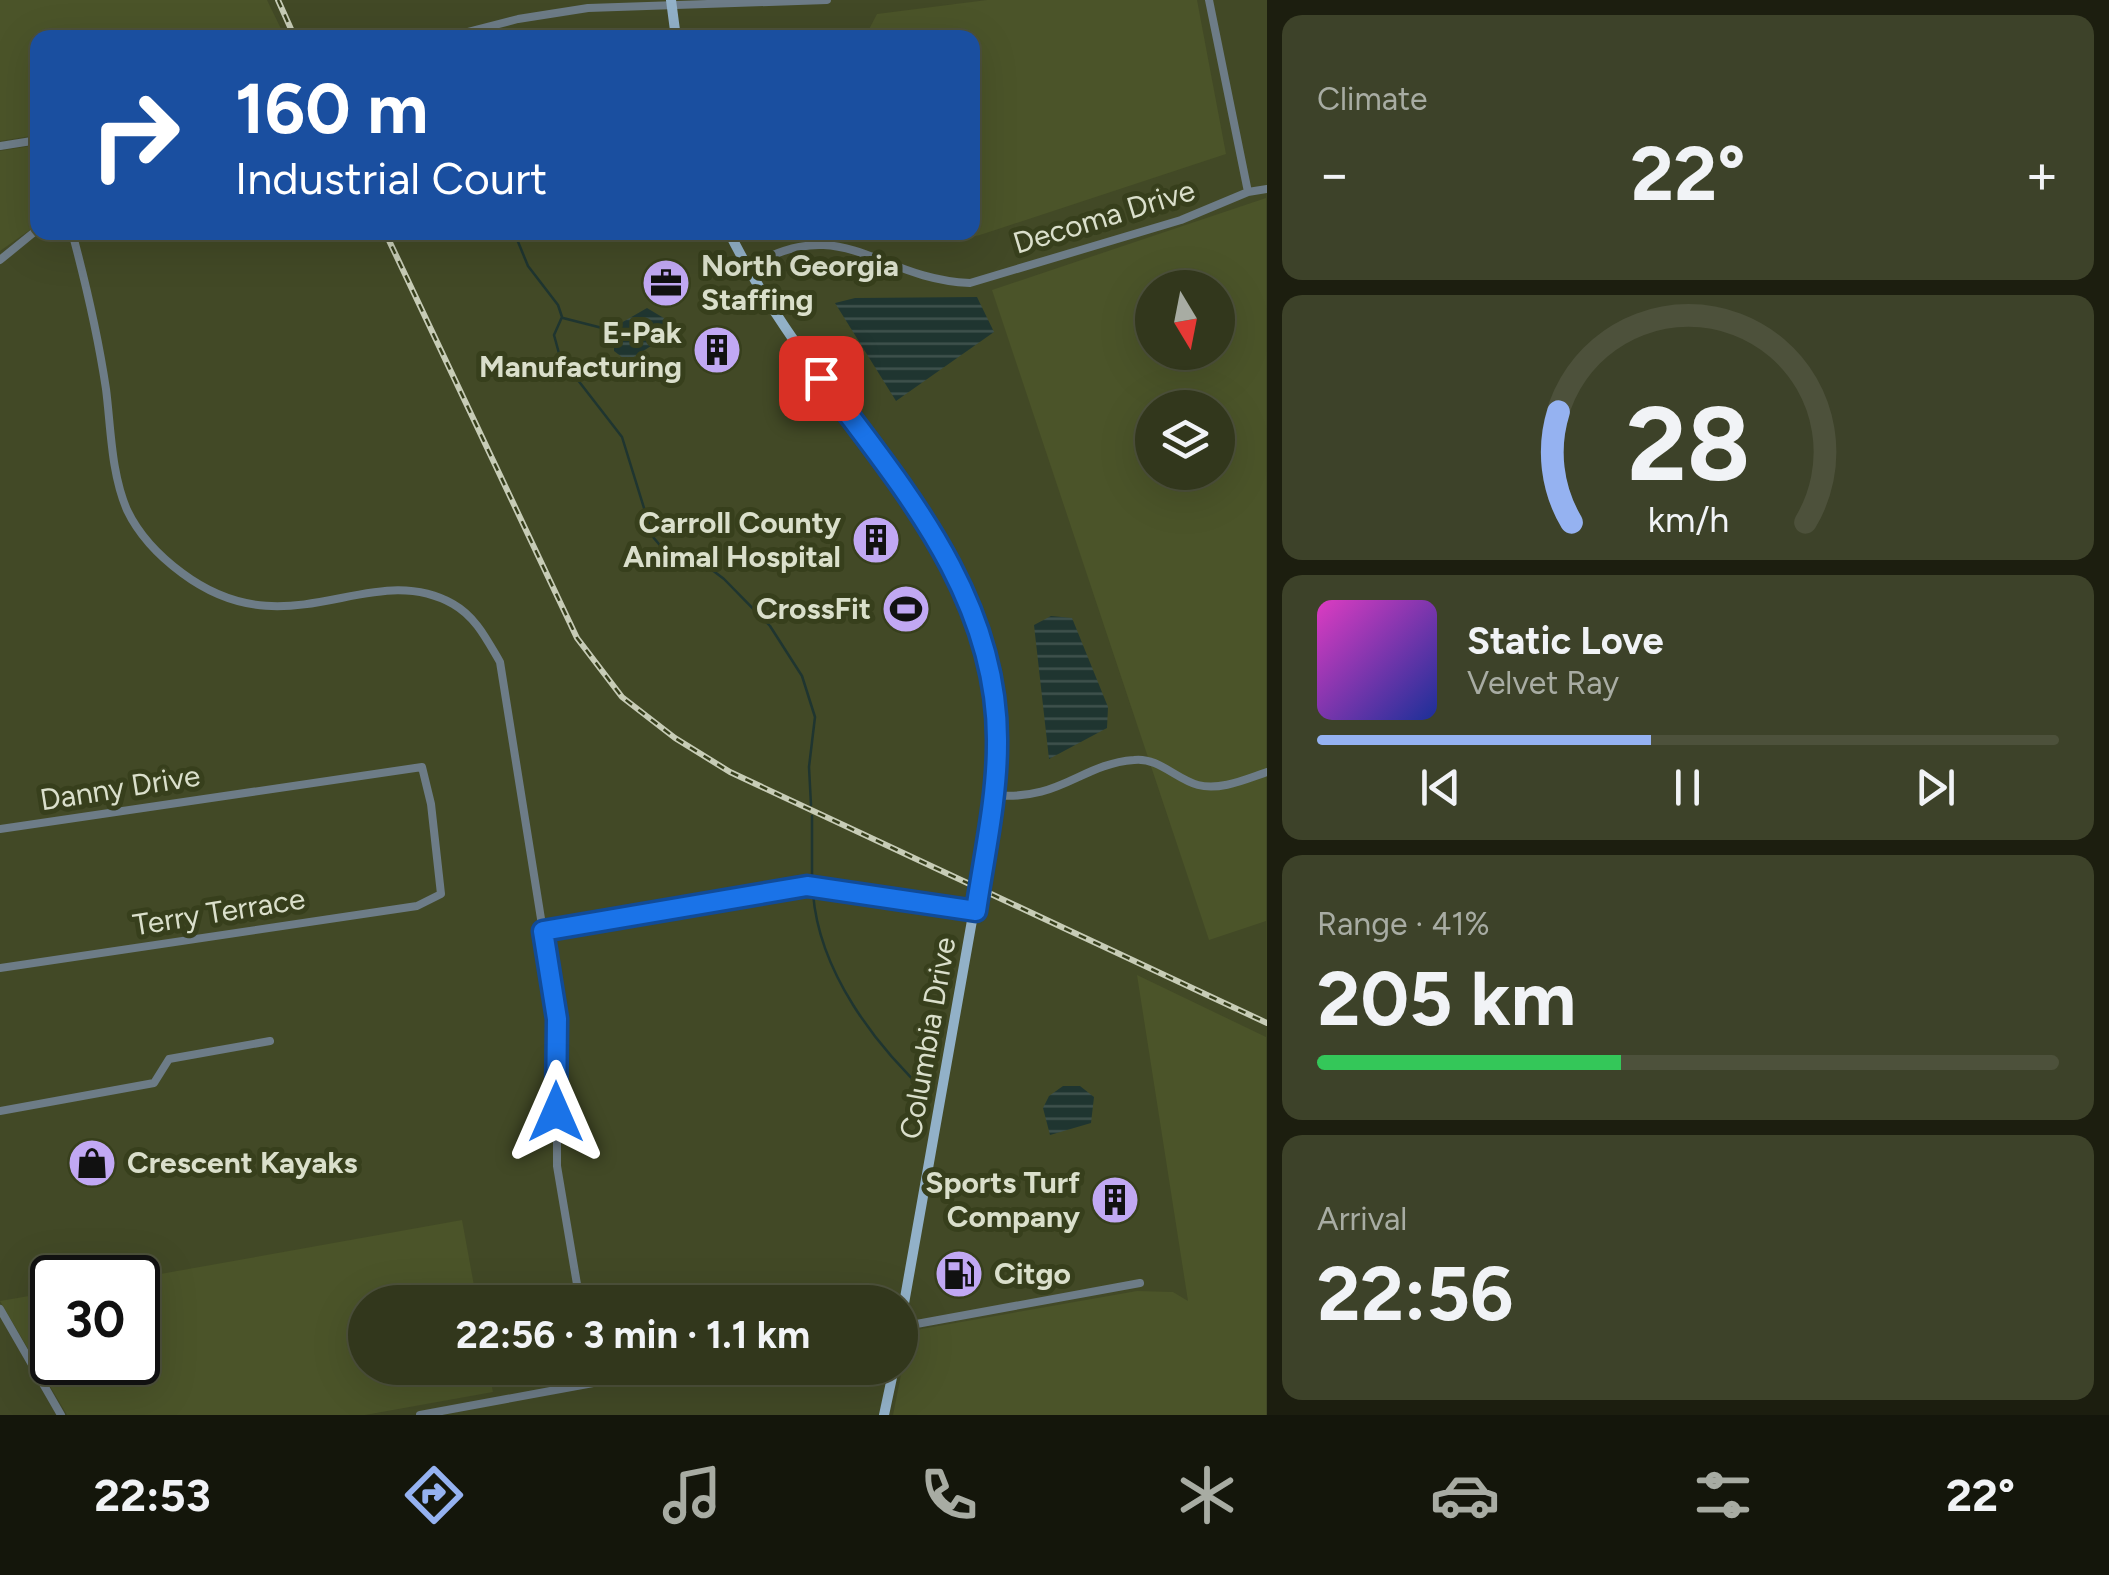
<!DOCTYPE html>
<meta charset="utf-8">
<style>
body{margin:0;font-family:Figtree,sans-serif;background:#3d4229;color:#f1f3f6;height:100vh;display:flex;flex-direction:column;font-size:38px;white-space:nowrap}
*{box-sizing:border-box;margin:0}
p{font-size:32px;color:#a8aca3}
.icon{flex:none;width:55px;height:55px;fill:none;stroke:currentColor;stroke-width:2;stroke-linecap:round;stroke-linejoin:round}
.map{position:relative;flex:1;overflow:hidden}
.side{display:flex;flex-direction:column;gap:15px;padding:15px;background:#1c1e0f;width:842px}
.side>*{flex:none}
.top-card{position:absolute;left:30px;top:30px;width:950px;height:210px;border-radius:20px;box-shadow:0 10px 40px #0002,0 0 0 2px #4d513b;background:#1a4fa0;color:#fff;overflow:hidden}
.needle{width:65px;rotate:170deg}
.fabs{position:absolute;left:1135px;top:270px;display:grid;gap:20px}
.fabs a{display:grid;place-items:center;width:100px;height:100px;border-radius:50%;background:#32371c;box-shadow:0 10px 40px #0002,0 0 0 2px #4d513b;font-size:50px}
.speed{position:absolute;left:30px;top:1255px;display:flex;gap:20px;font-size:50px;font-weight:700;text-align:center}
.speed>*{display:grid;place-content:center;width:130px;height:130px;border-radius:50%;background:#32371c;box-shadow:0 10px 40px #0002,0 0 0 2px #4d513b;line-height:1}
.speed .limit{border:5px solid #111;border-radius:15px;background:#fff;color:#111}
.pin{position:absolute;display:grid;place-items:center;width:85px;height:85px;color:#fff;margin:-42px;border-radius:20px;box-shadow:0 5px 15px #0006}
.me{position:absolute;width:110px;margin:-55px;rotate:0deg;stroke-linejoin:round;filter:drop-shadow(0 0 8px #0008)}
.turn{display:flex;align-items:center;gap:35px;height:210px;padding:0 40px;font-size:45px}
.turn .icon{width:130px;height:130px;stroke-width:2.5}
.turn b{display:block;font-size:70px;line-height:85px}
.big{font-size:75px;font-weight:700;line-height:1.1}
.side .widget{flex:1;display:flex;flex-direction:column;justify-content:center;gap:15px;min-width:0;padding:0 35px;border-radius:20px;background:#3d4229}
.side .dial{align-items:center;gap:0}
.dial svg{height:260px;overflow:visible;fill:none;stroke:#4d513b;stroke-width:7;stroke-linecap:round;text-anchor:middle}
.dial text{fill:#f1f3f6;stroke:none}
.song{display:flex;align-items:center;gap:30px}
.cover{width:120px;height:120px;border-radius:15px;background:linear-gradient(135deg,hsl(310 70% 55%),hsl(230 70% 35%))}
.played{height:10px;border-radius:5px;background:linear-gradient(90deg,#95b2f1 45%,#4d513b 45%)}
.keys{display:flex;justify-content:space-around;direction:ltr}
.heat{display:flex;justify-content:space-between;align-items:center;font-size:55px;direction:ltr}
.charge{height:15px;border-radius:8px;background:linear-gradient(90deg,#34c759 41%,#4d513b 0)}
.trip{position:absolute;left:348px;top:1285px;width:570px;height:100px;border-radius:50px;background:#32371c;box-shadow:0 10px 40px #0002,0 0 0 2px #4d513b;font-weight:700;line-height:100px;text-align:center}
.dock{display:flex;height:160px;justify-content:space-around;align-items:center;background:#14160b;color:#a8aca3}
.dock .icon{width:70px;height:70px}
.dock .on{color:#95b2f1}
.dock b{font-size:45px;color:#f1f3f6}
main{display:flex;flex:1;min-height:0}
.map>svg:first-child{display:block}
.built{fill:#4b5429;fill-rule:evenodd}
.water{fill:url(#water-rules)}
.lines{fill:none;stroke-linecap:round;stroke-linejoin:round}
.stream{stroke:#1f3530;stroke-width:2.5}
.minor{stroke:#6d7c87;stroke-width:8}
.major{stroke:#92b1c8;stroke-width:10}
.rail-casing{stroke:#c7ccb6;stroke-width:6}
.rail{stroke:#373f1c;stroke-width:2.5;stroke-dasharray:8;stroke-linecap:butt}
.route-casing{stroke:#114b97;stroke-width:25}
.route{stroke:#1a73e8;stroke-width:18}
.labels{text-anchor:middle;stroke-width:10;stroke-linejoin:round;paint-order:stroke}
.street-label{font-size:30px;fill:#dadfcb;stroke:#373f1c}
.poi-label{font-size:30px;font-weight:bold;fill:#dadfcb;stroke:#373f1c;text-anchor:end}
</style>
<main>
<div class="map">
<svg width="1267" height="1415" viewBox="0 0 1267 1415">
<defs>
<pattern id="water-rules" width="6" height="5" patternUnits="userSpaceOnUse" patternTransform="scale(2.5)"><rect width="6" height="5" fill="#1f3530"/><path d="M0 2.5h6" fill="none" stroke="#3f524d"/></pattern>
</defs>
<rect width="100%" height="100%" fill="#424926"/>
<path class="built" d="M0,0H267L285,37L38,38L37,135L0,141Z
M987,0H1197L1226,154L980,235L946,242L914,233L972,232V38L865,37L877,14Z
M37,145V225L0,251V151Z
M1266,198V921L1209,940L992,290ZM1152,288H1218V352H1152ZM1152,408H1218V472H1152Z
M1137,975L1266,1037V1415H893L909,1334L921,1329L1137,1291L1173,1292L1188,1301Z
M462,1220L477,1302H365V1368H488L493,1392L365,1415H67L0,1301L52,1292V1362H138V1278Z"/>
<path class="water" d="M977,297L994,332L896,401L835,303L855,298Z
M647,308L667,320L672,333L627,361L614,351V327Z
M1051,616L1072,618L1108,707L1107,728L1049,759L1034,625Z
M1063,1086H1080L1094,1097L1091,1123L1050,1135L1043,1108L1049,1096Z"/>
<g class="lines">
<path class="stream" d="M514,232L528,266L558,305L562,317L554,335L560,357L622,437L653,537L669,556L703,563L724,579L770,626L802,676L815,717L809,767L811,805
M563,318L614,331
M812,881V816
M813,893C819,972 875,1045 930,1096"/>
<path class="minor" d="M1209,0L1248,192L1267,189
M444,38L518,19L588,8L827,0
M0,146L38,140
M72,232C86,284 98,336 106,389C111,428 111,473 127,510C139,535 159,556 182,573C289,653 369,557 453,604C476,617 487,640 500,662L557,1019V1166L580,1302
M0,260L38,229
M747,268C844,210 876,279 970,283L1181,220L1248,192
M992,795C1061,802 1080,764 1134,760C1158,757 1176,779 1198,785C1220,791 1246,779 1267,772
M0,829L422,767L431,804L441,894L417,906L0,968
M543,931L807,886L975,911
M0,1111L154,1083L169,1059L270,1041
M0,1309L61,1415
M900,1327L1140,1283
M592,1368L595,1383
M420,1415L675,1368"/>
<path class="major" d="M671,0L676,38
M729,232C768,312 825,383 877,454C917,507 962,566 981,630C1000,692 996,756 990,819L900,1326
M884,1415L894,1368"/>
<g class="rail-casing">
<path id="rail" d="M278,0L295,38
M385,232L577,638L622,697L675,738L730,772L1267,1023"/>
</g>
<use href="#rail" class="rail"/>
</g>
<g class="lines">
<g class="route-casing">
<path id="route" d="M556,1112L557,1019L543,931L807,886L976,911C984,856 997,799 997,744C999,598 903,488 821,378"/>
</g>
<use href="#route" class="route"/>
</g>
<defs>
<g id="office-disc" transform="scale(2.5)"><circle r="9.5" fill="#c1a8f3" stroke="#373f1c"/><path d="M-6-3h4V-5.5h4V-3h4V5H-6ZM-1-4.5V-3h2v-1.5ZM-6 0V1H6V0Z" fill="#111"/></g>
<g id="building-disc" transform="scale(2.5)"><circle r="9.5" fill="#c1a8f3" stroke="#373f1c"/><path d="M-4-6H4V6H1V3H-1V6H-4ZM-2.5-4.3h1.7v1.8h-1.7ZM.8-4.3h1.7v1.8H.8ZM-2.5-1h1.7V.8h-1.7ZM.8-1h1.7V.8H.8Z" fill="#111"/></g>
<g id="stadium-disc" transform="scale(2.5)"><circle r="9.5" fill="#c1a8f3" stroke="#373f1c"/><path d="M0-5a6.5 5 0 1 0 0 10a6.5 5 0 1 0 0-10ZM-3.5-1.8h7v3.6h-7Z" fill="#111"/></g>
<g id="shop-disc" transform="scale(2.5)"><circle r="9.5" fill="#c1a8f3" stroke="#373f1c"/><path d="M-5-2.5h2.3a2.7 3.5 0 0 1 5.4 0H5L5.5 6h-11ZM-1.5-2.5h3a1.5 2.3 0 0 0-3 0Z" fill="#111"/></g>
<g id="fuel-disc" transform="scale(2.5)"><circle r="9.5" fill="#c1a8f3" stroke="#373f1c"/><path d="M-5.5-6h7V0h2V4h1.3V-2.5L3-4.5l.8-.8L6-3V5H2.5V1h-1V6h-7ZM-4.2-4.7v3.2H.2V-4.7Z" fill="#111"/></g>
</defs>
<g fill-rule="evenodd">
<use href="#office-disc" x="666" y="283"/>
<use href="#building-disc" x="717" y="350"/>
<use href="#building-disc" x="876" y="540"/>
<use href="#stadium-disc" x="906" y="609"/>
<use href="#shop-disc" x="92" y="1163"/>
<use href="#building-disc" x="1115" y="1200"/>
<use href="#fuel-disc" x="959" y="1274"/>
</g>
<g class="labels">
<g class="street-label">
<text transform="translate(1104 217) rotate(-17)" y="10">Decoma Drive</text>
<text transform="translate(120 788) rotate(-9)" y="10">Danny Drive</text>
<text transform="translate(219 912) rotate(-9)" y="10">Terry Terrace</text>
<text transform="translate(928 1038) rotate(-80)" y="10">Columbia Drive</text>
</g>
<g class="poi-label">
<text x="701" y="276" text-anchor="start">North Georgia<tspan x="701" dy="34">Staffing</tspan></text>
<text x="682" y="343">E-Pak<tspan x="682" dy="34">Manufacturing</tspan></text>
<text x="841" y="533">Carroll County<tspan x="841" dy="34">Animal Hospital</tspan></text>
<text x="871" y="619">CrossFit</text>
<text x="127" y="1173" text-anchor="start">Crescent Kayaks</text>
<text x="1080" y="1193">Sports Turf<tspan x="1080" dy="34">Company</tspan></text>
<text x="994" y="1284" text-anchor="start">Citgo</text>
</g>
</g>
</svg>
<div class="fabs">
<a><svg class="needle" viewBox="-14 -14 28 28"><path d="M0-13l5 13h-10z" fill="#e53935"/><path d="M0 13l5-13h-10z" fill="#a8aca3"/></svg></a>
<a><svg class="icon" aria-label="layers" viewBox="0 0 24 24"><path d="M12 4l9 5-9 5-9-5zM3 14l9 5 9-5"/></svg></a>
</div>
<div class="speed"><div class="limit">30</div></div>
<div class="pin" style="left:821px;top:378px;background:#d93025"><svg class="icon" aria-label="arrive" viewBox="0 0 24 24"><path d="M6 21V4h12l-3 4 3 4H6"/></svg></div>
<svg class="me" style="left:556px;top:1112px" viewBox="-20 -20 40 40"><path d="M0-17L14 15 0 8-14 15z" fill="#1a73e8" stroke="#fff" stroke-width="4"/></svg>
<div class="trip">22:56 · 3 min · 1.1 km</div>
<div class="top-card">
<div class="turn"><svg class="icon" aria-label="right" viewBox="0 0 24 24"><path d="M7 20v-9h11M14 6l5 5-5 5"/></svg><div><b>160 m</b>Industrial Court</div></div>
</div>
</div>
<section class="side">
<div class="widget"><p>Climate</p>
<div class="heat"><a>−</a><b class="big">22°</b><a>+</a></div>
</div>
<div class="widget dial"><svg viewBox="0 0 100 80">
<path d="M14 69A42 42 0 1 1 86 69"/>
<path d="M14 69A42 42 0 0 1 10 35" stroke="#95b2f1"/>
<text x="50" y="56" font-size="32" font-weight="700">28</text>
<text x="50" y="72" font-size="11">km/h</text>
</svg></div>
<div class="widget">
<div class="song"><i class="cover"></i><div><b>Static Love</b><p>Velvet Ray</p></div></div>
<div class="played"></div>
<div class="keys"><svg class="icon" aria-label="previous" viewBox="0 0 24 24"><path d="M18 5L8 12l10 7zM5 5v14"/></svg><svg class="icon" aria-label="pause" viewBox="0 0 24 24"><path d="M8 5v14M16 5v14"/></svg><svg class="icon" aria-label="next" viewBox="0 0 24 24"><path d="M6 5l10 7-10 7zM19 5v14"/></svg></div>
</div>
<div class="widget"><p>Range · 41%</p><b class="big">205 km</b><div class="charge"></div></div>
<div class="widget"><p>Arrival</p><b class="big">22:56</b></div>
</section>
</main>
<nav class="dock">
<b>22:53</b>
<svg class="icon on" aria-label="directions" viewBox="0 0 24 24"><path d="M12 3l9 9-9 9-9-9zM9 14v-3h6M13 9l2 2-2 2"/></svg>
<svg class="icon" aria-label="music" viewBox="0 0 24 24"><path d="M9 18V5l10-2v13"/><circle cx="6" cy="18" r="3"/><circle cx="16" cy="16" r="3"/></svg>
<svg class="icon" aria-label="phone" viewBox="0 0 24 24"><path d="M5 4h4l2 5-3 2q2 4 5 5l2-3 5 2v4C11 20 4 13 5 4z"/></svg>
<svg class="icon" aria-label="climate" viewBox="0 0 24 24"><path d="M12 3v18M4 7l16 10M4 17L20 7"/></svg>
<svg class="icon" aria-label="car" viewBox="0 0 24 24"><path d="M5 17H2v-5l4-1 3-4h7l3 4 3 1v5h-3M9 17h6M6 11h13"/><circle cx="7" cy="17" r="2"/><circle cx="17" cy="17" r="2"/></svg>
<svg class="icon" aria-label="filters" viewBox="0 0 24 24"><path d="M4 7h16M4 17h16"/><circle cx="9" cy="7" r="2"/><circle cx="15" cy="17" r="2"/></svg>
<b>22°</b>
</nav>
